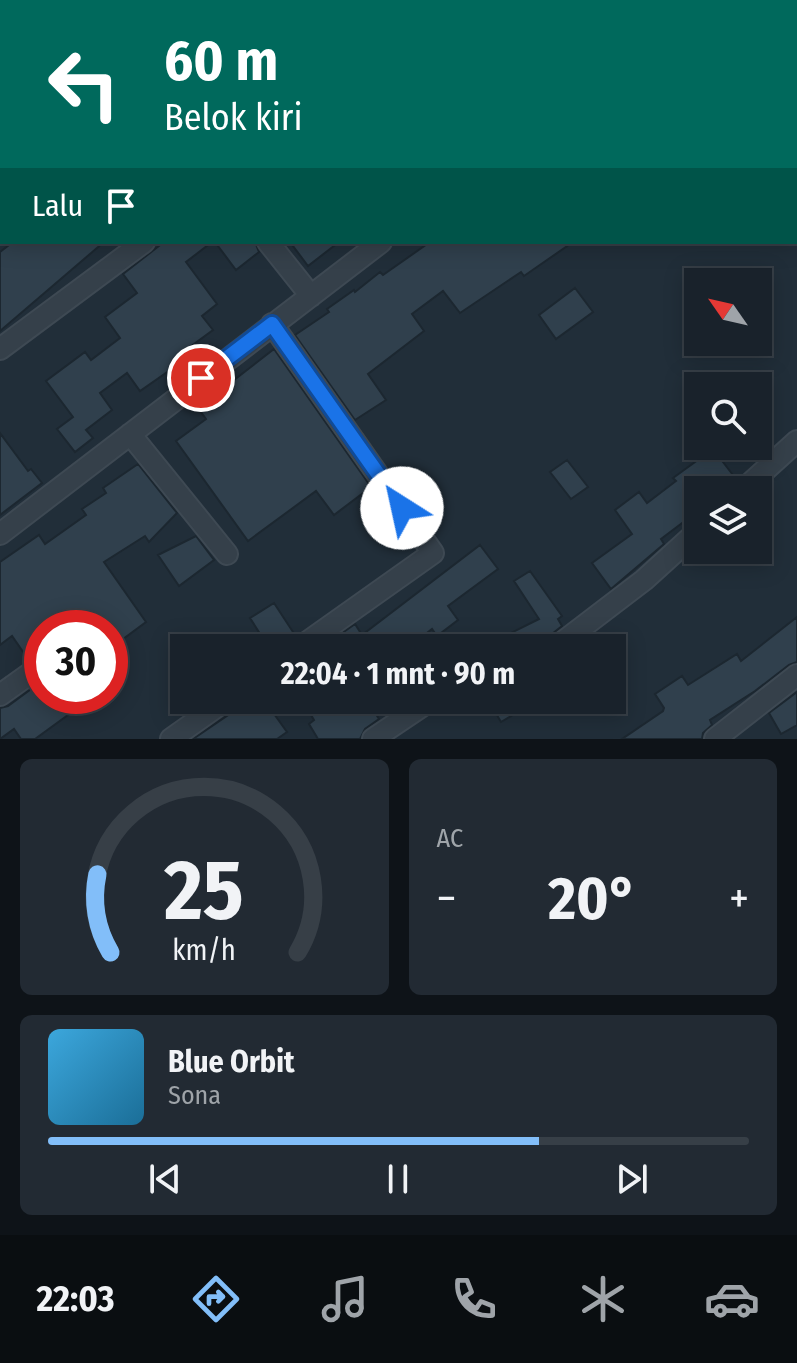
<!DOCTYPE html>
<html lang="id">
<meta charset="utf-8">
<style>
body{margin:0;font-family:"Fira Sans Condensed",sans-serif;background:#222a33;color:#f1f3f6;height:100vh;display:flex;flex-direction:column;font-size:30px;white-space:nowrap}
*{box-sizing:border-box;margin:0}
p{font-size:26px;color:#9fa4a9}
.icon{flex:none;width:44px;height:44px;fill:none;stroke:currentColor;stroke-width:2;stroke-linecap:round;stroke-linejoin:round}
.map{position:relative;height:739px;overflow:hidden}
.drawer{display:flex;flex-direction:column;gap:20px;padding:20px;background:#0e1318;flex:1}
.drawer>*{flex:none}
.guide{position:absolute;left:0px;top:0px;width:798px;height:244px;box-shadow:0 4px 20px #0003,0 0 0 2px #373f47;background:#00695c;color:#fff;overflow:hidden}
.needle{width:52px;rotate:304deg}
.tools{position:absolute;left:684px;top:268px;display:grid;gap:16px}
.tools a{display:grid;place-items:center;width:88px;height:88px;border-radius:0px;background:#19222b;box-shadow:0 4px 20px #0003,0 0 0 2px #373f47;font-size:40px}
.speed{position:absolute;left:24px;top:610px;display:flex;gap:16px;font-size:40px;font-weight:700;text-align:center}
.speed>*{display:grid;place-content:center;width:104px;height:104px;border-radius:50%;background:#19222b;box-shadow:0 4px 20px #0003,0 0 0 2px #373f47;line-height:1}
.speed .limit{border:12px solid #d22;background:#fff;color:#111}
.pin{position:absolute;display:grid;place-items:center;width:68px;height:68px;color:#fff;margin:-34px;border:4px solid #fff;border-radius:50%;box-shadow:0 2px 8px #0007}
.me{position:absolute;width:88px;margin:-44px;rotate:325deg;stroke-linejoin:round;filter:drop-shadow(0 0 6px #0008)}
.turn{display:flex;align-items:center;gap:28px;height:168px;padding:0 32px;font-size:36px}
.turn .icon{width:104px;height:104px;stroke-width:2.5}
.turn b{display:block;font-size:56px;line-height:68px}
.then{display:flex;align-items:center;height:76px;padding:0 32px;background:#0003;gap:16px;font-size:30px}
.big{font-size:60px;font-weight:700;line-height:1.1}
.drawer .widget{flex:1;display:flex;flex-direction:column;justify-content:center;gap:12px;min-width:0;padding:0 28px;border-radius:12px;background:#222a33}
.drawer .dial{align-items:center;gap:0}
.dial svg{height:208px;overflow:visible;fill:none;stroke:#373f47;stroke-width:7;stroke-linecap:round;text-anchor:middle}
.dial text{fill:#f1f3f6;stroke:none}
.song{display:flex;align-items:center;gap:24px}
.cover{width:96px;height:96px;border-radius:12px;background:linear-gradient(135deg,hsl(200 70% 55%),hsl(200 70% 35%))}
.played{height:8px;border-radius:4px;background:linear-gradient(90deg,#82bef9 70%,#373f47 70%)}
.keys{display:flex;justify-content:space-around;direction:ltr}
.heat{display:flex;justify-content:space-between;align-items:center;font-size:44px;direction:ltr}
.drawer .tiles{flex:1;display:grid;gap:20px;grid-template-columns:1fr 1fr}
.widget:last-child{grid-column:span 2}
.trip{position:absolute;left:170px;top:634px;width:456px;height:80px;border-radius:0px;background:#19222b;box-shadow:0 4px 20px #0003,0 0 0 2px #373f47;font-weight:700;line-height:80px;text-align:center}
.tabs{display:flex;height:128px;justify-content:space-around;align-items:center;background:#0a0e11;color:#9fa4a9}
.tabs .icon{width:56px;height:56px}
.tabs .on{color:#82bef9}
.tabs b{font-size:36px;color:#f1f3f6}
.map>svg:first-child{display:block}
.building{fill:#30404d;stroke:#1c2730;stroke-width:2}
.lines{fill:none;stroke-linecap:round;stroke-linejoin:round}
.street-casing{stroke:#3e4953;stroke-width:24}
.street{stroke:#35404a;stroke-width:20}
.route-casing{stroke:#114b97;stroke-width:20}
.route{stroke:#1a73e8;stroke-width:14}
</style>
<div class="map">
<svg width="797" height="739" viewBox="0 0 797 739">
<rect width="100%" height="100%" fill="#212e39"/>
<path class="building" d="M13,242H104L0,331V252Z
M164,242H212L186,262L217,304L202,316L213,330L179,355L183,361L140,391L127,373L100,393L112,410L86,430L93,438L75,452L57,429L73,417L46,381L85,352L91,360L120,338L105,317L137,293L123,274Z
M215,242H255L259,252L236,270Z
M290,242H339L308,266Z
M430,242H573L524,276L521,272L460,313L443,291L412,314L424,331L368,374L386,400L355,420L295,335L329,312L327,309L354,290L355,292L380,272L383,275Z
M575,288L593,312L556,339L539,315Z
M274,349L371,487L334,515L316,491L248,541L176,441L206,419L198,408Z
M0,433L28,471L31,469L42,483L0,515Z
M713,449L736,479L722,490H698V511L661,539L664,544L611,589L592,563L632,534L615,510L639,492L647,503L676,481L673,478Z
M567,460L588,487L571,499L550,472Z
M138,464L177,513L149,542L145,536L104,562L146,622L119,642L101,617L85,628H42V652L28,659L12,636L0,645V562L39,535L45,544L86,515L82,509L106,493L103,488Z
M196,536L214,560L179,586L158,555Z
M480,545L498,569L448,606L458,620L437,636L432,629L408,648H321L355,624L362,635Z
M530,571L562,616L558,619L562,626L547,638L542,648H481L539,619L514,581Z
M274,603L295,635L288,642L286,648H269L250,618Z
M797,617V662L789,665L755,691L710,720L712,725L703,733L702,739H622L663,711L664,708L655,694L682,676L688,685L737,654L741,661Z
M42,681V696H94L35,739H21L14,729L0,739V708L8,706Z
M797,692V725L781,734L769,713Z
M239,700H264L287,732L277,739H193L234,711Z
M302,700H367L379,719L365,729L360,739H318L309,724L314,720Z
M488,700H538L501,722Z"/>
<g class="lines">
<g class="street-casing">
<path id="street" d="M198,2L202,0
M462,2L464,0
M695,2L698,0
M0,142L2,140
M268,242L311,296
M272,324L433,553L299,648
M0,349L144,242
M130,434L227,554
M743,490L797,441
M0,534L381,242
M555,648L644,580L698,531
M0,695L42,665
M171,739L226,700
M373,739L431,700
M715,739L797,675"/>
</g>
<use href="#street" class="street"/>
</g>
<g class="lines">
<g class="route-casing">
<path id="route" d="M201,378L272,324L402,508"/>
</g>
<use href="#route" class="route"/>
</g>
</svg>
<div class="tools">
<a><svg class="needle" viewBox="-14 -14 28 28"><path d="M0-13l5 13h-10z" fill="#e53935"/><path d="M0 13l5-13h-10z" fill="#9fa4a9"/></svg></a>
<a><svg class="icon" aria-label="search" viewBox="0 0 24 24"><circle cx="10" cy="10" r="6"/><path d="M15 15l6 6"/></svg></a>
<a><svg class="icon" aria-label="layers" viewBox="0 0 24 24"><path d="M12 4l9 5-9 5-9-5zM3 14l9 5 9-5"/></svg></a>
</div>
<div class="speed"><div class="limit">30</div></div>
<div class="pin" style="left:201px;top:378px;background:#d93025"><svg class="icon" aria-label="arrive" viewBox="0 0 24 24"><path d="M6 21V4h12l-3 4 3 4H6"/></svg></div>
<svg class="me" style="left:402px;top:508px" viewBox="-20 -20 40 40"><circle r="19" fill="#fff"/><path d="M0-13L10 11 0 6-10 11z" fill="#1a73e8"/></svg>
<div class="trip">22:04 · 1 mnt · 90 m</div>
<div class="guide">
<div class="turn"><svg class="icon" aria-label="left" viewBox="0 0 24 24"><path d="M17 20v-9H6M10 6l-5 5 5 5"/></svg><div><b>60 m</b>Belok kiri</div></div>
<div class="then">Lalu<svg class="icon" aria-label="arrive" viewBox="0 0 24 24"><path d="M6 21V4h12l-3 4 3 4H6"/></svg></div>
</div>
</div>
<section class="drawer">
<div class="tiles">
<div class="widget dial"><svg viewBox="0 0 100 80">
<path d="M14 69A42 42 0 1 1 86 69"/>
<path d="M14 69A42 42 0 0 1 9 39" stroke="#82bef9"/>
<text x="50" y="56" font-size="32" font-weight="700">25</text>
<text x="50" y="72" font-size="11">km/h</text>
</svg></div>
<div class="widget"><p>AC</p>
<div class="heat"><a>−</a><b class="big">20°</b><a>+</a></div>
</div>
<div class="widget">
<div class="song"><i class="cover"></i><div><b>Blue Orbit</b><p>Sona</p></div></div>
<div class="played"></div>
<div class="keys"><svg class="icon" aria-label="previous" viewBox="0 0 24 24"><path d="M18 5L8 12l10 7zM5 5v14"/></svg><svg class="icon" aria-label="pause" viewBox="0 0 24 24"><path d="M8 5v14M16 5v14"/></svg><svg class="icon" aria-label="next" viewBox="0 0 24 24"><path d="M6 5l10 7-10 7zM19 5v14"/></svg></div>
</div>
</div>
</section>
<nav class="tabs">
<b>22:03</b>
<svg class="icon on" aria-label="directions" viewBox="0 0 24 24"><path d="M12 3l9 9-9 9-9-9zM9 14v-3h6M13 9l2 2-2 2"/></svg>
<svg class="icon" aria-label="music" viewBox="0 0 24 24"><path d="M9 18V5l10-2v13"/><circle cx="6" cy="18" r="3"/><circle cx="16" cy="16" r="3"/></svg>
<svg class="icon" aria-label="phone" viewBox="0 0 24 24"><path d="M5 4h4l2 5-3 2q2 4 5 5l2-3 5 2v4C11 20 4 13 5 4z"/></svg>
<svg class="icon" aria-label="climate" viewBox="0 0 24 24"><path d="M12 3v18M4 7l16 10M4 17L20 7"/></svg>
<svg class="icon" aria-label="car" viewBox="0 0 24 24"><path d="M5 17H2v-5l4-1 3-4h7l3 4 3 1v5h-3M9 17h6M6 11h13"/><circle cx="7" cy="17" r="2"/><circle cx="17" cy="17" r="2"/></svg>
</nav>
